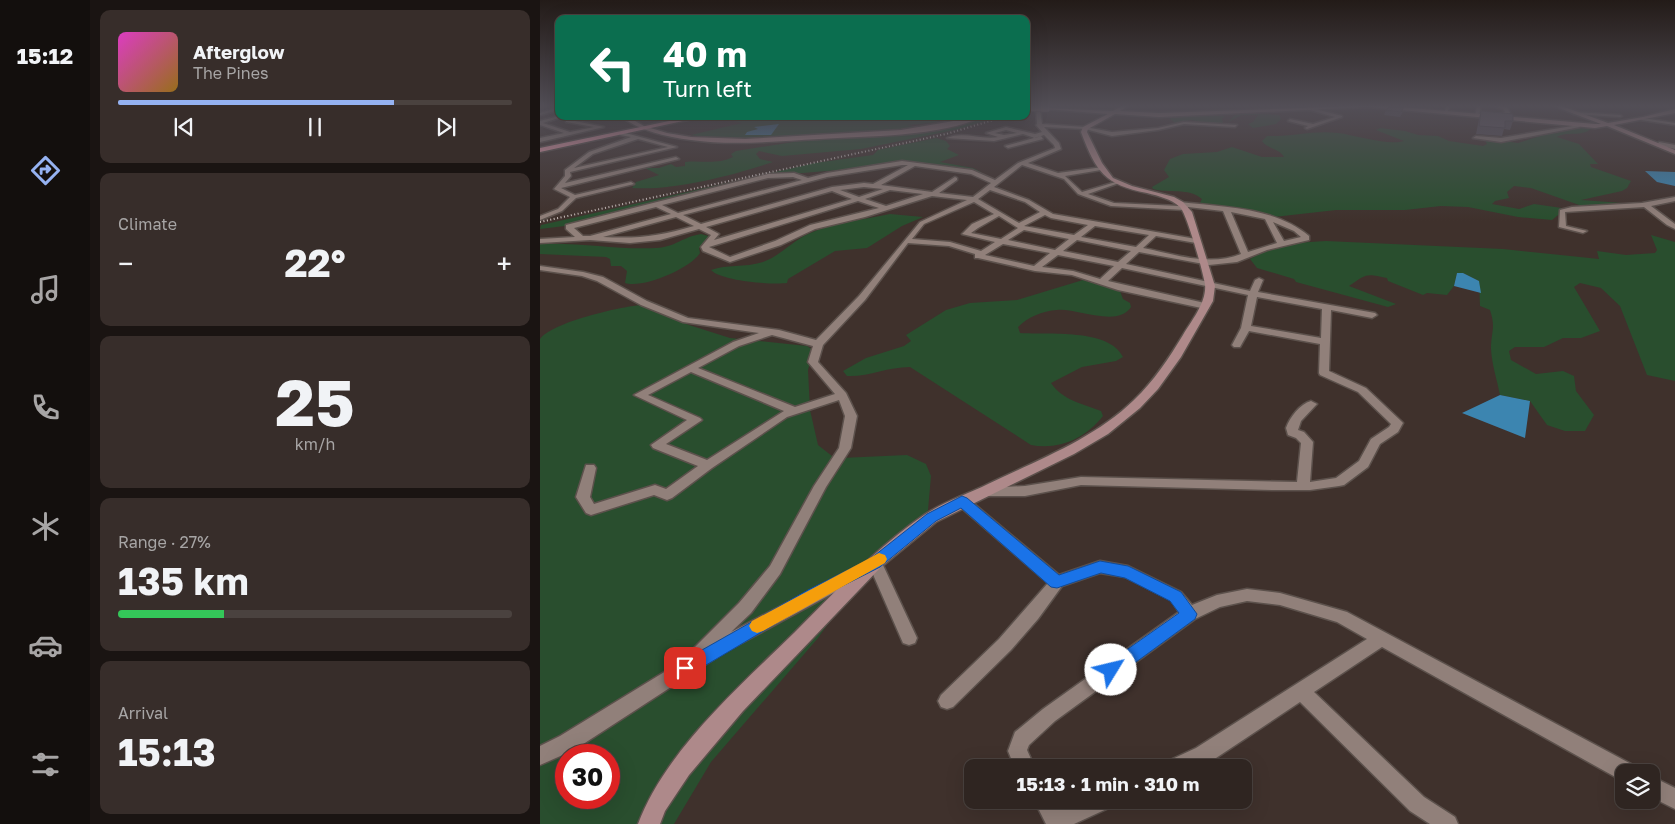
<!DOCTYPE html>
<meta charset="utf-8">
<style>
body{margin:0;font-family:"Golos Text",sans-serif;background:#372d2a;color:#f1f3f6;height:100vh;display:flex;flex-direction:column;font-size:19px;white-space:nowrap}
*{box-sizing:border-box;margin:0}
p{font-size:16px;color:#a7a5a5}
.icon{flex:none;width:28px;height:28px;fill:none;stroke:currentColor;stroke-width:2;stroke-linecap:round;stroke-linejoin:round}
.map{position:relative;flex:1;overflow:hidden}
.side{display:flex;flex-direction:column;gap:10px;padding:10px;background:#1a1412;width:450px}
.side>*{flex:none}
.hud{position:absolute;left:15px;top:15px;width:475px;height:105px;border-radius:10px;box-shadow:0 5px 20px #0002,0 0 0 1px #4a423f;background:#0b6e4f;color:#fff;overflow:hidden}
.fabs{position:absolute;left:1075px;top:764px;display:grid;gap:10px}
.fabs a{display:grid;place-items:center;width:45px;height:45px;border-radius:10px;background:#2f2521;box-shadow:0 5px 20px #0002,0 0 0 1px #4a423f;font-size:25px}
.speed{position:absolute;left:15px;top:744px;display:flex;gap:10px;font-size:25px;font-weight:700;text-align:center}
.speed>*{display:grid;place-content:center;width:65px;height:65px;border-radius:50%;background:#2f2521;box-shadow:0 5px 20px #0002,0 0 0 1px #4a423f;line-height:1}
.speed .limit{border:8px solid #d22;background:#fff;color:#111}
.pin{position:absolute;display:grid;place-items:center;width:42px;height:42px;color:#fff;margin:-21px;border-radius:10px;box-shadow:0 2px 8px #0006}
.me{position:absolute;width:55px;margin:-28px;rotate:54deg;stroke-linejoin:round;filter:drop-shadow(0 0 4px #0008)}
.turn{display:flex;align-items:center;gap:18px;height:105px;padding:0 25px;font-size:22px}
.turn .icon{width:65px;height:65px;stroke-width:2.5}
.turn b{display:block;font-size:35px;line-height:42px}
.big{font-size:38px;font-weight:700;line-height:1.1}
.side .widget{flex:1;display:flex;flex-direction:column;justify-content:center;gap:8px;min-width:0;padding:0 18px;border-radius:10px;background:#372d2a}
.side .dial{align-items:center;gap:0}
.dial b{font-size:65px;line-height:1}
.song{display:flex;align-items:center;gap:15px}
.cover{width:60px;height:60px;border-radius:8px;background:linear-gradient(135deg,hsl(310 70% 55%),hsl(40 70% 35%))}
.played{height:5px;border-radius:2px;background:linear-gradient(90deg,#95b2f1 70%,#4a423f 70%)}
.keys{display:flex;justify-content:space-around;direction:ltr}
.heat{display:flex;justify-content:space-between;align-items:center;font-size:28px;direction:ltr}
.charge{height:8px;border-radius:4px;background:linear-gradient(90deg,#34c759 27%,#4a423f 0)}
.trip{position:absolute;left:424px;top:759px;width:288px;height:50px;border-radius:10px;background:#2f2521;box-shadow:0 5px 20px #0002,0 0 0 1px #4a423f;font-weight:700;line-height:50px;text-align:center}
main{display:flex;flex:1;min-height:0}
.tabs{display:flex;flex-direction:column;width:90px;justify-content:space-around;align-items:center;background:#130f0d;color:#a7a5a5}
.tabs .icon{width:35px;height:35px}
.tabs .on{color:#95b2f1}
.tabs b{font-size:22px;color:#f1f3f6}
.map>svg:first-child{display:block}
.green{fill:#294e2e;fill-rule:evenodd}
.water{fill:#3c85b0}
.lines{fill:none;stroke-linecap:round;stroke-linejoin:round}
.street-casing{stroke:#5c514c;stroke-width:3}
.secondary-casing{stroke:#5c514c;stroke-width:3}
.highway-casing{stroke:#5c514c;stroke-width:3}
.street{fill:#91807a;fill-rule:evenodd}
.secondary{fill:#ae898a;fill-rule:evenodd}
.highway{fill:#f09faf;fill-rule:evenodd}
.rail{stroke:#cfc4c1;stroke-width:2;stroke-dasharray:1 2.5;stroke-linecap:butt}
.secondary-bridge-casing{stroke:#5c514c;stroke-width:7;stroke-linecap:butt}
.secondary-bridge{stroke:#ae898a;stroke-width:5.5}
.wall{fill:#59525d}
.building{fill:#675f6c;stroke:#48424c}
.route{fill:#1a73e8;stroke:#114b97}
.slow{fill:#f59e0b}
</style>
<main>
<nav class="tabs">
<b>15:12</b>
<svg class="icon on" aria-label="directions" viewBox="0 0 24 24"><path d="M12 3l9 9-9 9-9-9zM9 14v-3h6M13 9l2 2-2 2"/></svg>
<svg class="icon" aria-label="music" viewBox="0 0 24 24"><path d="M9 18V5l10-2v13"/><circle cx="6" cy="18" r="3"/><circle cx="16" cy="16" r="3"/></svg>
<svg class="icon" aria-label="phone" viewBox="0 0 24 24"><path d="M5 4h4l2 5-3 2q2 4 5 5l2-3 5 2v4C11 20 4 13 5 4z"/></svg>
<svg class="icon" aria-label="climate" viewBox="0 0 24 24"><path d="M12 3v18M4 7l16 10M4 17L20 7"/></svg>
<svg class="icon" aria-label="car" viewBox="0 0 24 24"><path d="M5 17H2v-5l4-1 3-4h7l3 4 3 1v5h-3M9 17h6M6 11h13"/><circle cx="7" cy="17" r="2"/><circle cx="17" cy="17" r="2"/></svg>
<svg class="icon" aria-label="filters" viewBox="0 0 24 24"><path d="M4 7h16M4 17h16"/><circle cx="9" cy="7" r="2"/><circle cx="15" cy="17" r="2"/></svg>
</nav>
<section class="side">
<div class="widget">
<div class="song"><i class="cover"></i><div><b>Afterglow</b><p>The Pines</p></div></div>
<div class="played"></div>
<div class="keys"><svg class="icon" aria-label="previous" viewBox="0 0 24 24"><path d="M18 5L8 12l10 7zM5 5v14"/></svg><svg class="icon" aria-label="pause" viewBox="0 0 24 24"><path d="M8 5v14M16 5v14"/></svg><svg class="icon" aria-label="next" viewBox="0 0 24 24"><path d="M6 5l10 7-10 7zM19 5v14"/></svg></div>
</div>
<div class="widget"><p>Climate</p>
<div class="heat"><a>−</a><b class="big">22°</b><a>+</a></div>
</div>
<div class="widget dial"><b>25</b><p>km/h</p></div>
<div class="widget"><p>Range · 27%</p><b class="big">135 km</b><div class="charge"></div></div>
<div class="widget"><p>Arrival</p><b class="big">15:13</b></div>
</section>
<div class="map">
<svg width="1135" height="824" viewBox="0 0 1135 824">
<rect width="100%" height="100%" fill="#3f312c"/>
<path class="green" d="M704,113L739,115L741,119L736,124L713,128L708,124L713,122L718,115H702L688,122L695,115Z
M177,116H419L391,123L367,125L378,127L360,131L208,139L170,138L151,135L202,123Z
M450,116H461L419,129L321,149L242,156L219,151L216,154L220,159L233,162C194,175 133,191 92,188L96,182L119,175L105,168H119L131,164L136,167L145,166V162C161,160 177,165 193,157L191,154L196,151L266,140L387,132Z
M656,116H685L682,119L683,123H667L651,120L635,123L629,118Z
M1025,126L1051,129C1041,137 1027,131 1017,137L1039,144L1058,164H1050L1051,167L1091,181L1087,188L1082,191L1041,200L1096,204L1042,206L991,188L974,186L967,192L969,198L955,201L952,204L979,209L994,204L1022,208L1023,211L1012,220L978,217L928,207L901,206L865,210H796L734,217L705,209L664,204L660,203L662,199C648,187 629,194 613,189L612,187L629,177L624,170L630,159L643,154L677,152L692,147L722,157H744C739,148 727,149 722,141L727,136C751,137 773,130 798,133C815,135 848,146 864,141L836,130L840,128L865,131L878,135L898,136L909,141L943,146L947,144L945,140L948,139L978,143L1000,136L1001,131Z
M396,138L406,141L410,146L407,149L419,155L400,162L433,168L443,173L370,162L335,167L238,175L33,225L0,229L1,225L37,217L275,163L333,155L338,150Z
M350,214L383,217L362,226L327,248L295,251L248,279L247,283C231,285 181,281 171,270C187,264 204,268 223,262C240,256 251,242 268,234C293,222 323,220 350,214Z
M161,234L172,237L159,248L160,253C151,268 103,289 85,283L87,271L81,266H71L70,259L66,257L0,254V244C39,242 78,250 116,248C136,247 142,237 161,234Z
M1111,235L1135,242V381L1107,375L1080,306L1061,288L1040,283L1034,287L1060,331L1041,338H1023L1004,347H975L969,351L971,360L996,374L1023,371L1034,376L1036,391L1054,415L1045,431H1025L1007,425L990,401L960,395C957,379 952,366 951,349C951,332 956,328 950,310L940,306L939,281L923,273H917L914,286L907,295L887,293L883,295L848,281L847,278C826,273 826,274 809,286L856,304L848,307L756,282L754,279L717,268L710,259L728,249L754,243L786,241L963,249L1059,259L1057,251L1086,255L1115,253L1117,250Z
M543,280L580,291L583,299L590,303L591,307C578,328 537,308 517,310C502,311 488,317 478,327L480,333C508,335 569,328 583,357L576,361L542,367L511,383C522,400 543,404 561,411L563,416C545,439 519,450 491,445L370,367C347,367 329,377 307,376L303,371L326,358L364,346L371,341L366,335L406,310L430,303L477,300Z
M101,305L149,325L190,338L267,346L273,350L268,370L270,410L278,445L292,456L301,458L367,455L386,464L391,476L388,510L376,537L317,583L278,638L171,762L134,824H0V339C13,322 79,307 101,305ZM26,755H69V798H26Z"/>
<path class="water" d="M239,124L231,135H205L207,132L218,129L214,127Z
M1105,171L1135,172V186L1117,182Z
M917,273H923L939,281L941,293L914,286Z
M960,395L990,401L985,438L922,413Z"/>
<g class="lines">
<g class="street-casing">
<path id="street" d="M499,105H504L500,109L502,124L545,127L572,132L618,128L644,122L697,125L695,127L644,124L618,130L572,136L545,129L504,127L519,143L521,149L488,163L518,173L563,167L561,170L525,176L542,192L579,181V183L548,194L574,203L639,206L637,204L640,202C682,207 735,207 769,236V240L727,250L697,262L669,265L599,252L586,264L710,291L715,280L719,278L723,280L718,292L835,313L837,315L832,318L791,310L789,371L826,388L861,421L863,423L858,432L840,444L828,467L804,485L799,486L770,490H734L541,485L485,496H436L434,493L436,490L441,488L485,486L541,477L757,482L761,443L756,438L748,435L746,428C750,417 760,404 771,401L777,404L761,421L758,430L764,432L773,442L770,482L796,478L819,461L831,439L849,427L851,424L818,392L780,375L779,373L780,344L709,331L700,347H694L692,345L701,328L708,295L582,268L568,281L669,304V308L666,309L578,290L532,275L495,271L438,258H435V254L409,246L368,243L325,300L283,345L278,362L306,393L317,416L311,448L286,487L240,574L211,613L191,632L335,557L340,559L342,563L377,638L375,643L369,645L363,643L332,572L185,652L34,750L0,765V746L20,736L139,663L199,603L230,566L274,486L299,448L305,416L299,400L247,417L172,468L132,498L127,500L114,495L51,515L46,513L36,497L46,465H54L56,468L50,497L54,504L115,485L126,489L158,466L113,448L111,445L147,420L94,395L193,342L219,333L143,322L101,305L57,281L42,276L0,270V266L43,272L63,277L107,301L148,318L239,330L276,340L319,296L380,222L427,200L392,196L325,217L275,229L241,245L190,262L163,251L161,247L171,235L159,229L120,240L90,243L50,240L0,243V239L35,237L26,229V225L228,174L254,173L268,178L287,173L362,161L432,170L455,180L478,163L515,148L514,145L504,135L495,138L483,134L454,141L407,138C423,131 441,140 458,137L446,133L466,127L495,134L502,132L496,125L497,124L496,109ZM466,130L477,133L464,135L455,133ZM362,165H368L333,184L324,183L292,187L161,224L143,215L287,177ZM482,165L524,179L538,194L571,206L645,210L647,209L648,207L683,211L701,254C670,267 634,254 603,248L616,236L656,243L660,241L656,239L513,214L489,200L454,187ZM375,166L431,174L451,183L433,197L399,193L417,180V178L415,177L392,192L341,185ZM253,177L262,180L138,213L122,205L228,178ZM324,187L343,189L319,197L300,190ZM350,190L383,194L346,206L325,199ZM450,190L485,202L500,212L479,223L438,199ZM292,191L312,199L174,240L179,234L166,227ZM318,201L339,208L270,225L235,241L190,257L169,247ZM434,202L454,214L432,224L422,234L455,242L441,251L410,242L372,239L384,224ZM116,207L131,214L50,236H43L34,228ZM691,212L725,219L737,243L708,252ZM505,215L511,218L548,225L534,235L484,226ZM459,216L478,228L461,239L431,233L438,228ZM136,217L154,226C120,236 98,239 63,237ZM733,222L754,231L761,237L744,241ZM555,226L609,235L596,247L541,237ZM484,230L529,239L515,250L468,240ZM537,240L591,251L578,262L523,251ZM463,244L510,253L494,266L445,255ZM518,255L574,266L560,279L533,271L502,267ZM717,297L782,309L781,338L711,326ZM232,335L273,346L268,362L295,394L255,407L158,368L199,346ZM151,372L244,411L167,460L126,444L162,420L160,418L108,395Z
M907,105H911L906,114L904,113Z
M937,105H941L939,116L937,117L935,116Z
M948,105L967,107L970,113L966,115L971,119L967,120L960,116V114L965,112L963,109Z
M19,107V110L0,115V113Z
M768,107L802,116V117L767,129L765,128L768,126L748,121L750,119L773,124L795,117L766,109Z
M1035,112L1080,115L1082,116L1080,117L1033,114Z
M19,116H25L3,123L30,132L54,127L26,122V120L49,116L35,121L64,127L0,142V138L24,133L0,125V121Z
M1103,118L1135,123V125L1101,120Z
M1038,125L1040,127L961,142L933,138L936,136L961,138Z
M82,132L137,147L30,172L31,176L25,183L136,157L139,159L21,188L35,195L91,182L94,184L36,198L22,211L0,220V216L18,209L30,197L14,189L25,176V170L49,152L91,137L80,135ZM98,139L128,147L34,168L53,154Z
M501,136L503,139L468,148L465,146Z
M1119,142L1135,145V149L1117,145Z
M1135,197V201L1111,206L1135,224V229L1127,225L1104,207L1025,212L1026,226L1047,231L1043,233L1019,227L1020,210L1032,207L1102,203Z
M422,496L427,498L519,575L560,561L588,566L641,592L652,605L677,595L707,589L740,593L807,612L1093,765L1096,772H1084V781L1079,779L842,647L774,692L884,797L915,817L918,824H890L870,811L760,702L670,762L657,768H626L628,761L656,748L827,639L797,622L740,605L707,601L680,607L655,619L515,721L489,745L487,750L495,768H475L468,751L475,732L503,709L639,612L631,600L585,577L560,573L522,586L498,619L471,650L413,707L407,709L401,707L398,701L401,695L459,639L508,583L417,504L415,501L417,498Z
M1111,776L1135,788V809L1111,797Z
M494,800H515L520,810L541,800H574L571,807L534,824H506Z"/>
</g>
<g class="secondary-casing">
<path id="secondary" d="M583,105H590L580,111L619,113L839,105L1055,124H1061L1011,105H1019L1068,123L1103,117L1135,109V113L1074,125L1135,150V154L1067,126L1055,128L828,107L619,117L575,114L548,129L547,132L562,163L573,178L592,186L634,197L643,202L652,212L675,286L673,301L641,357L618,389L600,408L568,434L534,454L396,522L341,567L203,711L149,775L125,811L120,824H98C126,750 199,687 255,632C296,591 336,548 384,515C403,502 428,494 448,484C498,460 554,439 594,400C614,381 629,358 643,335C652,320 667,302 665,284C663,272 647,214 640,207C631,199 619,196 607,193C565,185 556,172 541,132L543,127L568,114L505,109L507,108L573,111Z
M80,116H86L104,126L127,133L151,137L205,139L361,130L443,116C403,137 325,136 279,139C237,141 193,146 151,140C126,137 100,131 80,116Z"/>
</g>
<g class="highway-casing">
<path id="highway" d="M153,116H166L0,152V148Z"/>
</g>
<use href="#street" class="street"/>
<use href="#secondary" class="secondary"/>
<use href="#highway" class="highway"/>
<path class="rail" d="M486,107L488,105
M0,222L406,134L467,116"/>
<g class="secondary-bridge-casing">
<path id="secondary-bridge" d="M486,108L507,109"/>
</g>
<use href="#secondary-bridge" class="secondary-bridge"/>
</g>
<path class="wall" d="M846,110L863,112L860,117L844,115Z
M941,111L973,121L970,130L964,129L962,136L936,134L939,119Z"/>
<path class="building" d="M850,106L864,107L861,112L846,110Z
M941,111L973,114V121H965V128L939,126Z"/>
<linearGradient id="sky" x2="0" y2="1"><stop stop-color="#231b18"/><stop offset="0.48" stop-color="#524e56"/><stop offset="1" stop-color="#524e56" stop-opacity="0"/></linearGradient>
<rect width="1135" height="221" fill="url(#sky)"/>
<path class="route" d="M422,496L427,498L519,575L560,561L588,566L641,592L657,614L655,619L577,676L571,678L565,676L563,670L565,665L639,613L630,601L585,578L561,573L517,588L511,587L421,508L396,521L340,567L279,598L151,674L145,676L139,674L136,668L139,663L268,590L330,559L387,514Z"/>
<path class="slow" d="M339,553L345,555L347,559L345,563L223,631L217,633L212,631L209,626L212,621Z"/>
</svg>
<div class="fabs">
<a><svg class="icon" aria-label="layers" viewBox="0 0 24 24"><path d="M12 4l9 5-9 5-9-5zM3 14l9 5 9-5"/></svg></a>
</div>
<div class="speed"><div class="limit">30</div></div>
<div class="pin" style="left:145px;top:668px;background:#d93025"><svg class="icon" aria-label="arrive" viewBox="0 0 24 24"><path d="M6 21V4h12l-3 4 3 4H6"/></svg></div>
<svg class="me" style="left:571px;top:670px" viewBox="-20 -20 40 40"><circle r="19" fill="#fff"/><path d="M0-13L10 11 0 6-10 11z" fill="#1a73e8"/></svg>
<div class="trip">15:13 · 1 min · 310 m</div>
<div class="hud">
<div class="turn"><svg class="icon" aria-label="left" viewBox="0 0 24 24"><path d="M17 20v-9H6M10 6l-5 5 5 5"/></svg><div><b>40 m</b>Turn left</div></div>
</div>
</div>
</main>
